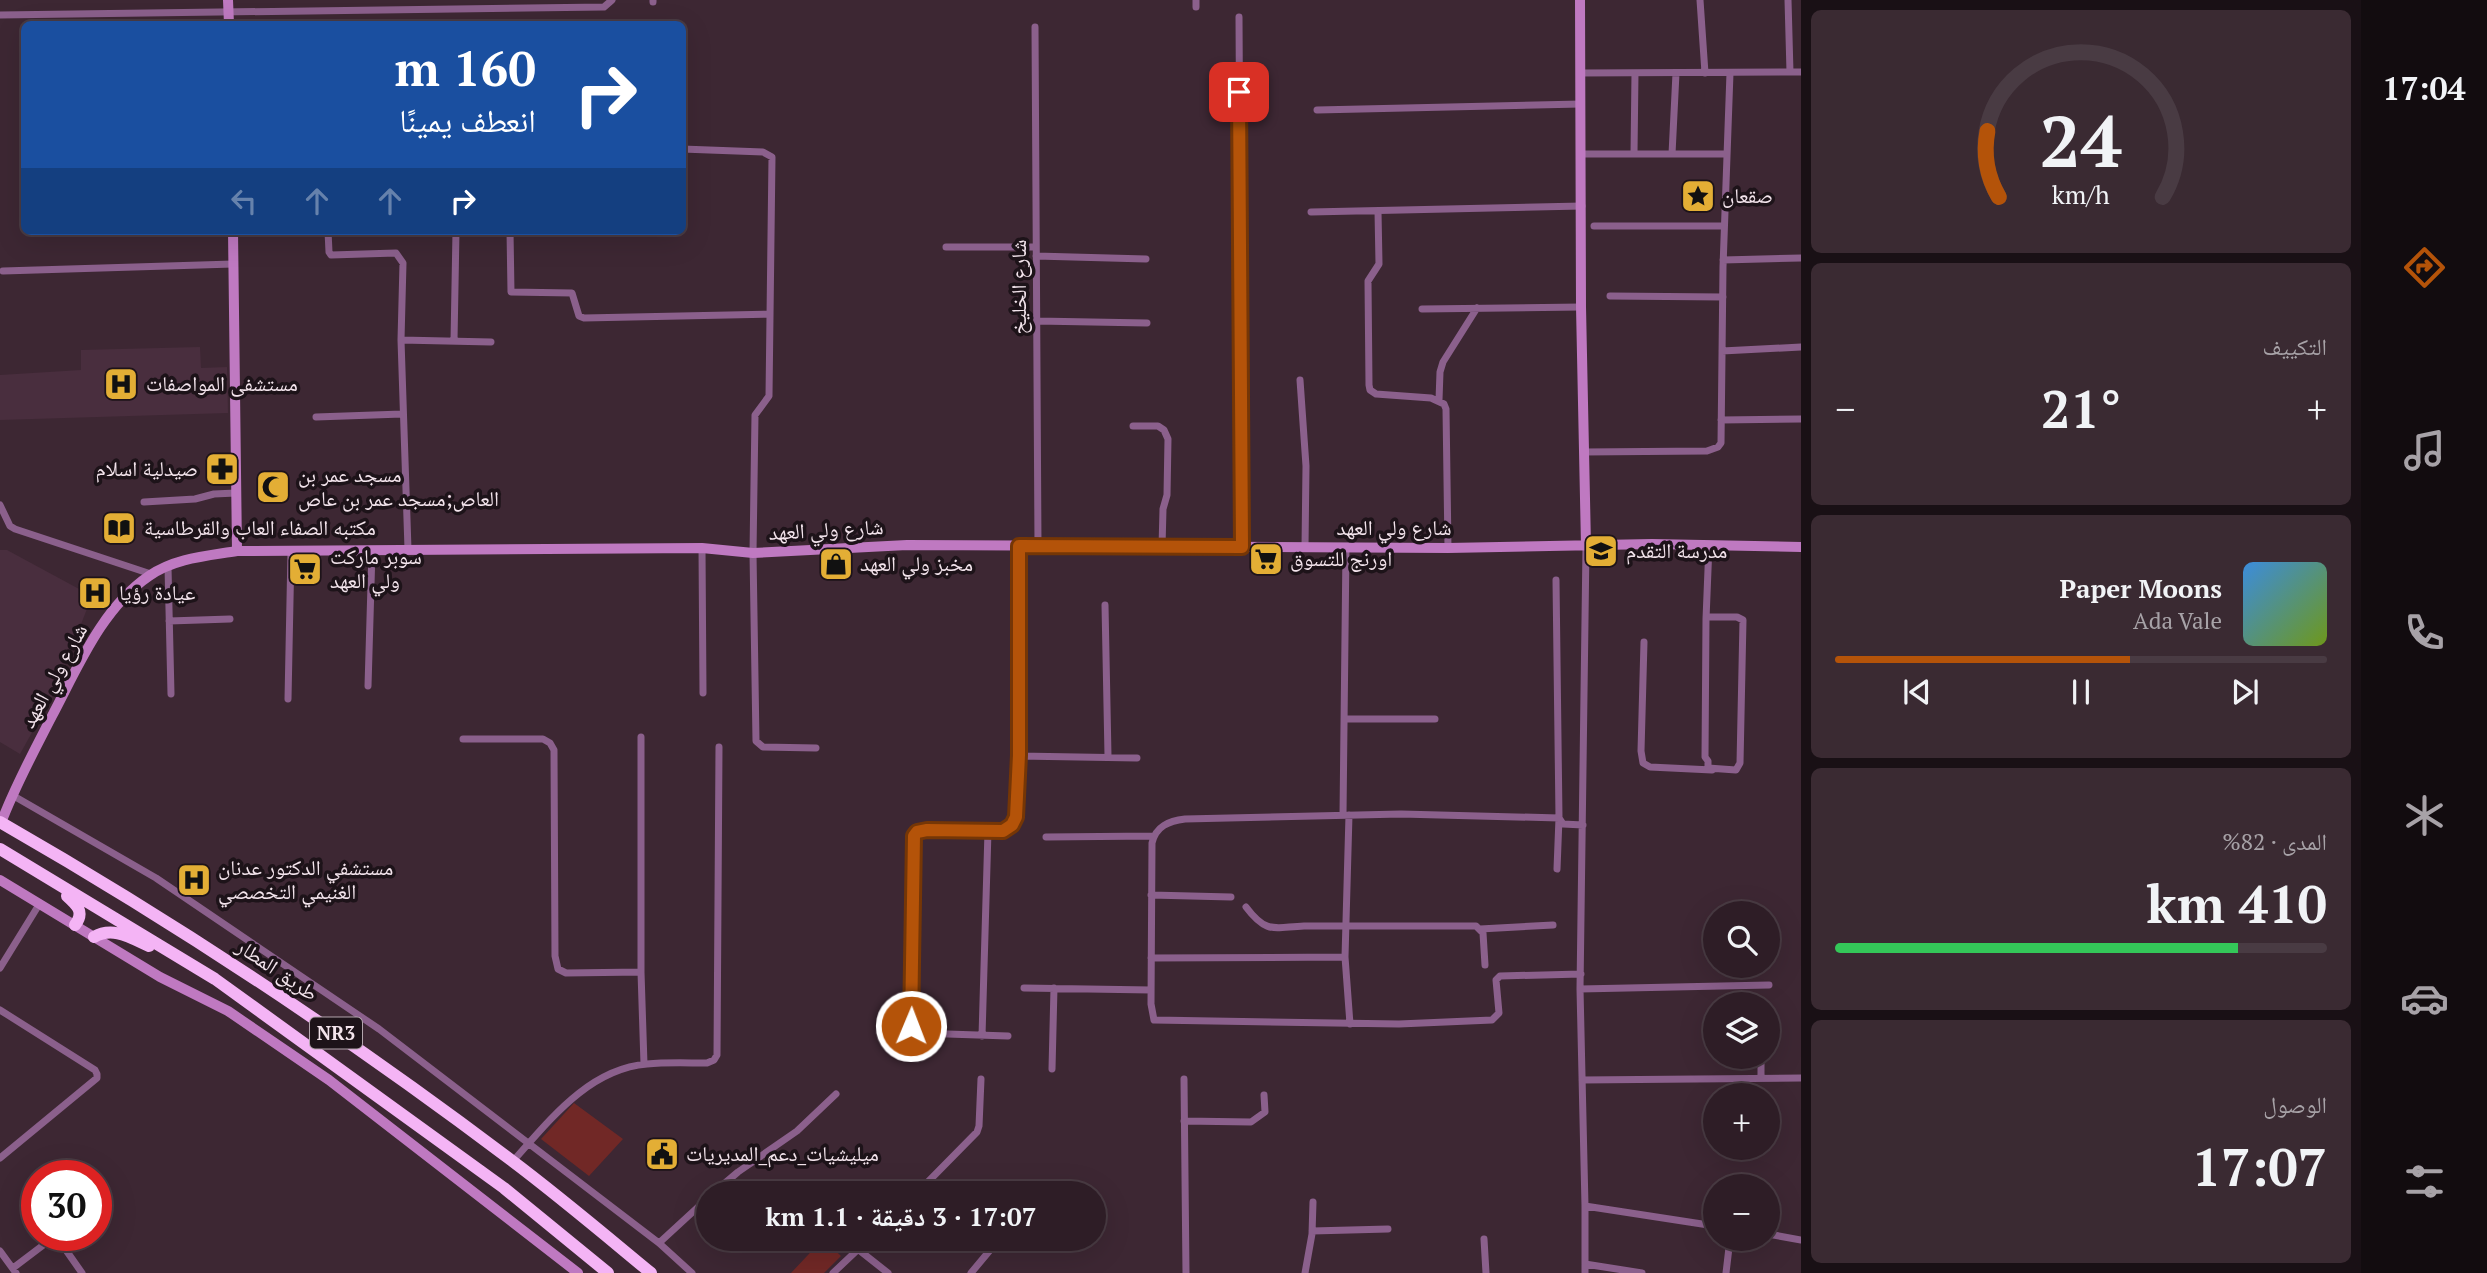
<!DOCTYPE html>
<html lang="ar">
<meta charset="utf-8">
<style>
body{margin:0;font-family:"PT Serif","Noto Naskh Arabic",serif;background:#3a2a32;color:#f1f3f6;direction:rtl;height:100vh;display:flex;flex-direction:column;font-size:26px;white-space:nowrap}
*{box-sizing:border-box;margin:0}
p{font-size:23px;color:#a7a2a7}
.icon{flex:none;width:38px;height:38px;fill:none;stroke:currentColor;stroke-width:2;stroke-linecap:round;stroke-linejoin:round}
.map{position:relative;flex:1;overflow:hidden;direction:ltr}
.side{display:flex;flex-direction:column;gap:10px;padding:10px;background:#191015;width:560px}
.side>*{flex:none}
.banner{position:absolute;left:21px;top:21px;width:665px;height:214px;border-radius:10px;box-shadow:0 7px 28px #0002,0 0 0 2px #493b43;direction:rtl;background:#1a4fa0;color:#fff;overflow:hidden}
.tools{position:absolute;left:1703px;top:901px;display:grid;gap:14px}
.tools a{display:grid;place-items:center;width:77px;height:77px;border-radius:50%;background:#2e1d26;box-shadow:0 7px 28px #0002,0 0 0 2px #493b43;font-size:35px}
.speed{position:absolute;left:21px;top:1160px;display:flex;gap:14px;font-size:35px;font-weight:700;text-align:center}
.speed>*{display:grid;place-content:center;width:91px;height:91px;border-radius:50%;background:#2e1d26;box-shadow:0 7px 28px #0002,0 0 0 2px #493b43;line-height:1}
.speed .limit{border:10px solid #d22;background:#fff;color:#111}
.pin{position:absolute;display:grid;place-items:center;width:60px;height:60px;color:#fff;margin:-30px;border-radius:14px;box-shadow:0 4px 10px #0006}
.me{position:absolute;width:77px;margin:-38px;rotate:1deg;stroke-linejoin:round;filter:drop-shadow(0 0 5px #0008)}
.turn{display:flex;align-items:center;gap:24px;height:147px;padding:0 35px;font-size:32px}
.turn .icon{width:91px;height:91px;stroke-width:2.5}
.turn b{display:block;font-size:49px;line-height:60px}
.lanes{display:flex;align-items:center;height:66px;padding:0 35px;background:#0003;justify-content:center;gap:35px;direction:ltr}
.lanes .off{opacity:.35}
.big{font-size:52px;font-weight:800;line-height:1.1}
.side .tile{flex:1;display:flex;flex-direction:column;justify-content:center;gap:10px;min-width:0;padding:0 24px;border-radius:10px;background:#3a2a32}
.side .dial{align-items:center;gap:0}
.dial svg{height:182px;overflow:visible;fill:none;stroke:#493b43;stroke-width:7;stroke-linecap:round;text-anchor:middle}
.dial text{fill:#f1f3f6;stroke:none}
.song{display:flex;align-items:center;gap:21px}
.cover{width:84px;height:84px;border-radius:10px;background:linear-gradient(135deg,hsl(210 70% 55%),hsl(80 70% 35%))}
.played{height:7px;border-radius:4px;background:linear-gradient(90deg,#b45309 60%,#493b43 60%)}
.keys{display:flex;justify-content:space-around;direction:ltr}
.heat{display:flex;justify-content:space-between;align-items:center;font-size:38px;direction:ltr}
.charge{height:10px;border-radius:5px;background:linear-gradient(90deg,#34c759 82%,#493b43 0)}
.trip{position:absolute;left:696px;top:1181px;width:410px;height:70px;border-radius:35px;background:#2e1d26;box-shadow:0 7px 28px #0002,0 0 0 2px #493b43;font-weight:800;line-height:70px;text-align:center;direction:rtl}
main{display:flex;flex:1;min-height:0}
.tab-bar{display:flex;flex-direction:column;width:126px;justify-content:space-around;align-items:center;background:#120c0f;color:#a7a2a7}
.tab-bar .icon{width:49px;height:49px}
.tab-bar .active{color:#b45309}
.tab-bar b{font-size:32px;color:#f1f3f6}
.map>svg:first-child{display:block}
.built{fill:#492e3e}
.green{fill:#712826}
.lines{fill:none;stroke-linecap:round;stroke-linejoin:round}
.street{stroke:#8b608c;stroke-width:7}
.secondary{stroke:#bf79c1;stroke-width:10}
.highway{stroke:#f4b4f5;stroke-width:12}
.route-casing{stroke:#753606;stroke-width:18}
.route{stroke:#b45309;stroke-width:12}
.labels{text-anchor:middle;stroke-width:7;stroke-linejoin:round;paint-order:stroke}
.shield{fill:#1d1319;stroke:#b3a5ad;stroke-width:2}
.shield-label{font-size:19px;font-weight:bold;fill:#f3e4ec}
.poi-label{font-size:21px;fill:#f3e4ec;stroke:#1d1319;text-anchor:start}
.street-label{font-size:21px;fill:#f3e4ec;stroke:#1d1319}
</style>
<main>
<nav class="tab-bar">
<b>17:04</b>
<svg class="icon active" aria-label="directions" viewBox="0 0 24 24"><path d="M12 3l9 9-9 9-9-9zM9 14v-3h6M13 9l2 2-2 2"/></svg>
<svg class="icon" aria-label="music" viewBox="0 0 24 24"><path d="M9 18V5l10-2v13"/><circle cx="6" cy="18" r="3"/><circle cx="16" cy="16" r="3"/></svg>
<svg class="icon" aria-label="phone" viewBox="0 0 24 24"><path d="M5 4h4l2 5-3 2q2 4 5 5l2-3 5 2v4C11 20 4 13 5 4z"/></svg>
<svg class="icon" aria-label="climate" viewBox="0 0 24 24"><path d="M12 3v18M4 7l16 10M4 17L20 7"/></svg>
<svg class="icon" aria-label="car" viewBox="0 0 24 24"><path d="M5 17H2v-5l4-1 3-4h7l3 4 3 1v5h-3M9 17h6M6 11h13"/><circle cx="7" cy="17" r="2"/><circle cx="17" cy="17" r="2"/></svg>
<svg class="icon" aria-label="filters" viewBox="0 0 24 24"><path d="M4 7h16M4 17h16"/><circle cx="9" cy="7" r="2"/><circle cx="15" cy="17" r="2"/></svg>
</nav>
<section class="side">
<div class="tile dial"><svg viewBox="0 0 100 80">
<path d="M14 69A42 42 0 1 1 86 69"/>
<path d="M14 69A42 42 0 0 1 9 40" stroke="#b45309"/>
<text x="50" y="56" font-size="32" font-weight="700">24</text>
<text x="50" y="72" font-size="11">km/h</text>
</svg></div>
<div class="tile"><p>التكييف</p>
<div class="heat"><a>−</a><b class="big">21°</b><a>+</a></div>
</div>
<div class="tile">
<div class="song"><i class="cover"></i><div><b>Paper Moons</b><p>Ada Vale</p></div></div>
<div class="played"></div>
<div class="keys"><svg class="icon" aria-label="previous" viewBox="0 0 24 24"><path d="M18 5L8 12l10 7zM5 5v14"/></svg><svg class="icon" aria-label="pause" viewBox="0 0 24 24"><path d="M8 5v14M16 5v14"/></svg><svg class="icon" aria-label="next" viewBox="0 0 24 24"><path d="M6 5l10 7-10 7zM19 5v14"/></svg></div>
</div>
<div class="tile"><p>المدى · 82%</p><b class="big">410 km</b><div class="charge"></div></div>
<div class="tile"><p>الوصول</p><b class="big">17:07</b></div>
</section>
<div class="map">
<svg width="1801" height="1273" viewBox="0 0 1801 1273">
<rect width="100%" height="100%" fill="#3d2733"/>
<path class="built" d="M200,347L201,368L227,367L228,413L0,420V375L81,370V350Z
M0,550H7L92,596L55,691L20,754L0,742Z"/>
<path class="green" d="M574,1103L623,1139L589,1176L541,1139Z
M823,1239L841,1256L824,1273H791Z"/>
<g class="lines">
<path class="street" d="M653,0V2
M1700,0L1705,73
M1196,7V0
M0,15L604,7L612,0
M1239,17L1242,547
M1035,27L1038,546
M1790,72H1801
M1581,73L1790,72L1788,0
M1317,110L1581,104
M682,149L763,152L772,157L769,396L755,415L753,553L756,741L763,747L816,748
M1582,154H1726
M1634,154L1635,73
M1672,154L1676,73
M1378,211L1379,264L1368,281L1369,385L1370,390L1376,394L1431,398L1444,404L1446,409L1448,548
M1311,212L1582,206
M1594,226H1724
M328,231L329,252L331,255L396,253L403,263L401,340L408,549
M510,231L511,292L572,293L579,316L584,318L770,314
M946,247H1036
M1036,256L1146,259
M1723,260L1801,258
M3,271L233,264
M1610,296L1723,297
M1422,309L1581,307
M1037,321L1147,323
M401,340L491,342
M454,341L456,231
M1722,351L1801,347
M1300,380L1306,466L1305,547
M1439,400L1440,372L1443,362L1477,308
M316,417L402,414
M1721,420L1801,419
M1133,426H1158L1164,430L1168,439L1167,495L1163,509L1162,547
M1584,452L1707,451L1718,447L1721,443L1723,267L1730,73
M144,502L195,499L214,494L236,493
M0,505L10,526L15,529L151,574
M702,548L703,693
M168,567L171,694
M1556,580L1559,818L1557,869
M1105,605L1108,756
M1706,617H1737L1743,620L1740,763L1736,770L1708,768V761L1705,757L1706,619L1709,545
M169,621L230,619
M1644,642L1641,751L1643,763L1650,767L1712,770
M368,686L372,551
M288,699L291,551
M1344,719H1435
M641,737V972L644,1064
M463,739H543L550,743L554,750L555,956L558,969L566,973L641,972
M1019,756L1137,758
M12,795L156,878L379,1029L659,1243L692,1273
M1343,815L1346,547
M1349,815L1345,957L1350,1024
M1046,837L1153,836
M1151,895L1231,897
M1246,907C1267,935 1275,927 1304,926H1476L1483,933L1485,965
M1480,929L1553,925
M1151,958L1345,957
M0,968L40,903
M1581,974L1500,976L1496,980L1499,1013L1492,1020L1399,1024L1154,1020L1151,1004L1152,843C1156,826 1169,821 1185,819L1401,814L1559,818L1563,824L1583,825
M1024,988L1151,990
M1580,989L1769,985
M0,1010L95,1070L97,1074V1078L0,1158
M982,1036L988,831
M1008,1036L917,1033L913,1031V836L917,832L927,830L1003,831L1012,825L1016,817L1019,756V546
M1052,1069L1054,988
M1761,1078V1057
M1184,1079L1186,1273
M1582,1080L1801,1078
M1184,1121L1251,1122L1265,1112L1264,1095
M513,1161C549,1121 588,1069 647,1064C666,1062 687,1063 707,1063L714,1060L717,1055L719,747
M712,1194L738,1172L797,1131L836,1094
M916,1194L977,1132L979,1126L981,1079
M1585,1206L1715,1226
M1312,1231L1388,1229
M1768,1234L1801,1240
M845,1239L888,1273
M1484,1239L1486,1273
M659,1243L709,1197
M0,1251L16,1273
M1585,1264L1642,1273
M13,1268L46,1243L55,1238L61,1243L82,1273
M833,1273L869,1239
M971,1273L991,1249L982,1239
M1305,1273L1312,1234L1313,1202
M1585,1273V1206L1580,989L1586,546
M1726,1273L1730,1239"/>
<path class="secondary" d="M228,0L229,24
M1580,0L1581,307L1586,546
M233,231L237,551
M1,823C15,786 34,751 52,716C78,667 102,608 149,576C175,558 207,556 237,551L702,548L753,553L907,545L1448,548L1652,544L1801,547
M0,880L160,977L228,1011L329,1080L578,1273"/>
<path class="highway" d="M0,822C178,924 348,1037 511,1160C559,1196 605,1235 651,1273
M0,849L215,979L504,1188L608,1273
M67,896C77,905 85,912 75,925
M94,937C113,926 131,938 149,946"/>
</g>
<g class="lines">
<g class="route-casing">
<path id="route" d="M911,1026L914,836L917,832L927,830L1003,831L1012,825L1016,817L1019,755V546L1242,547L1239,92"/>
</g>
<use href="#route" class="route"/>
</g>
<defs>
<g id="sight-square" transform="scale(1.75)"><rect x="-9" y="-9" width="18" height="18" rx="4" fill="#e3ae35" stroke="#1d1319"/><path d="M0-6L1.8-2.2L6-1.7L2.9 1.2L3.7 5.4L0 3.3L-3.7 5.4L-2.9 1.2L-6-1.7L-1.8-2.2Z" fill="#111"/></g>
<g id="hospital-square" transform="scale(1.75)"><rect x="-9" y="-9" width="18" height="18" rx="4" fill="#e3ae35" stroke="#1d1319"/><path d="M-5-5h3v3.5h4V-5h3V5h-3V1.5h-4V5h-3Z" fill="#111"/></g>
<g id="pharmacy-square" transform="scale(1.75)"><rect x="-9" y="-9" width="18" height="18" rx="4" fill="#e3ae35" stroke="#1d1319"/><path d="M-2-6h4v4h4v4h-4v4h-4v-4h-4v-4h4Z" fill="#111"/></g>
<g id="mosque-square" transform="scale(1.75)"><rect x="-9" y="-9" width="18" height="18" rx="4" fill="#e3ae35" stroke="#1d1319"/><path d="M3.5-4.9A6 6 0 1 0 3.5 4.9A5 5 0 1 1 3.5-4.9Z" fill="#111"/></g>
<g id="library-square" transform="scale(1.75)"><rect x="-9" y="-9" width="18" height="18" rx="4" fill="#e3ae35" stroke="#1d1319"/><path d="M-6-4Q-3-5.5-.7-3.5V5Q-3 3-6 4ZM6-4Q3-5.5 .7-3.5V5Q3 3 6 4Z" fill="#111"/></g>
<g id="school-square" transform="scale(1.75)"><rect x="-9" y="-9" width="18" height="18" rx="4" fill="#e3ae35" stroke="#1d1319"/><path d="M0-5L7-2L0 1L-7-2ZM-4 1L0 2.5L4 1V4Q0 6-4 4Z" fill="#111"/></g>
<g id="supermarket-square" transform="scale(1.75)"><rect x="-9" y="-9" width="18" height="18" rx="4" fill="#e3ae35" stroke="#1d1319"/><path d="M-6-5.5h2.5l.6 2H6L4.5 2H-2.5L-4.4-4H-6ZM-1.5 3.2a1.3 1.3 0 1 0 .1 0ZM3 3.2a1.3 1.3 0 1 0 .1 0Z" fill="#111"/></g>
<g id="shop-square" transform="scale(1.75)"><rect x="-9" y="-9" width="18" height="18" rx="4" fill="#e3ae35" stroke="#1d1319"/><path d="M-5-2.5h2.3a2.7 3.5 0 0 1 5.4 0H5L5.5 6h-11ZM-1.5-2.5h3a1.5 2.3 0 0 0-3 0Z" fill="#111"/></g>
<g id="civic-square" transform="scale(1.75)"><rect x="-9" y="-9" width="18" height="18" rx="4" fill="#e3ae35" stroke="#1d1319"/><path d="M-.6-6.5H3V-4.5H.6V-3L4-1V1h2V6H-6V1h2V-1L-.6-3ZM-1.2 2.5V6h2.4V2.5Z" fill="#111"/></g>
</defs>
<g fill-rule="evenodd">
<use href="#sight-square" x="1698" y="196"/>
<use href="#hospital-square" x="121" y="384"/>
<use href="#pharmacy-square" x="222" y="469"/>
<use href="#mosque-square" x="273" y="487"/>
<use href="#library-square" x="119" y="528"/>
<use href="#school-square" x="1601" y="551"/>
<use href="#supermarket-square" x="1266" y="559"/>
<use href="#shop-square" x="836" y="564"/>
<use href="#supermarket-square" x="305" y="569"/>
<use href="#hospital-square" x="95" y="593"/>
<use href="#hospital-square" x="194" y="880"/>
<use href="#civic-square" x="662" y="1154"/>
</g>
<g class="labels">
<rect class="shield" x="310" y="1017.5" width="52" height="31" rx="5"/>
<g class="shield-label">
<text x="336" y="1040">NR3</text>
</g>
<g class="poi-label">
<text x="1722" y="203">صقعان</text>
<text x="146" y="391">مستشفى المواصفات</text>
<text x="198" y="476" text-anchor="end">صيدلية اسلام</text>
<text x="298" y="482">مسجد عمر بن<tspan x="298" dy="24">العاص;مسجد عمر بن عاص</tspan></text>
<text x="144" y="535">مكتبه الصفاء العاب والقرطاسية</text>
<text x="1626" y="558">مدرسة التقدم</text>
<text x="330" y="564">سوبر ماركت<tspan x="330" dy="24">ولي العهد</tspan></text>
<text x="1290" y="566">اورنج للتسوق</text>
<text x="860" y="571">مخبز ولي العهد</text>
<text x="119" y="600">عيادة رؤيا</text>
<text x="218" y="875">مستشفي الدكتور عدنان<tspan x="218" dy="24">الغنيمي التخصصي</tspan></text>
<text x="686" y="1161">ميليشيات_دعم_المديريات</text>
</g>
<g class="street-label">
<text transform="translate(1019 287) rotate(-90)" y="7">شارع الخليخ</text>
<text x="1394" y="535">شارع ولي العهد</text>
<text transform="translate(826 530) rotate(-3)" y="7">شارع ولي العهد</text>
<text transform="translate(54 676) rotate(-61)" y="7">شارع ولي العهد</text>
<text transform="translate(277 970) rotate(34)" y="7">طريق المطار</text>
</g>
</g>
</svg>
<div class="tools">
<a><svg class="icon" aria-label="search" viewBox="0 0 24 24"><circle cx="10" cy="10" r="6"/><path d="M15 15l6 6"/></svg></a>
<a><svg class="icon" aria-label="layers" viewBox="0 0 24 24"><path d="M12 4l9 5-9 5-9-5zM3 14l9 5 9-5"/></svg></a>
<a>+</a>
<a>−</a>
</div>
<div class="speed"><div class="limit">30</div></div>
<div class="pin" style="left:1239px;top:92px;background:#d93025"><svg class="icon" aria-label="arrive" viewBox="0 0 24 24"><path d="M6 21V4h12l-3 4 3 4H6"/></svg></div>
<svg class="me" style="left:911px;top:1026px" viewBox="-20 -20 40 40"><circle r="17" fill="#b45309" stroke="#fff" stroke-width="3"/><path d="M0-11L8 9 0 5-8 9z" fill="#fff"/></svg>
<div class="trip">17:07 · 3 دقيقة · 1.1 km</div>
<div class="banner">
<div class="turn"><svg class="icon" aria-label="right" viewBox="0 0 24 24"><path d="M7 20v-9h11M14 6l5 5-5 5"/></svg><div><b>160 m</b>انعطف يمينًا</div></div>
<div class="lanes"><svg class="icon off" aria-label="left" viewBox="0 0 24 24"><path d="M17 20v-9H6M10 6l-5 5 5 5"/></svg><svg class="icon off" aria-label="ahead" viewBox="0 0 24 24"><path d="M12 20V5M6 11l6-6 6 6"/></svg><svg class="icon off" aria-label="ahead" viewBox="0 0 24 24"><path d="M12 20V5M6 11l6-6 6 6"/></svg><svg class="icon" aria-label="right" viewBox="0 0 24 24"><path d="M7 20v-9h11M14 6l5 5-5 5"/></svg></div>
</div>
</div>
</main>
